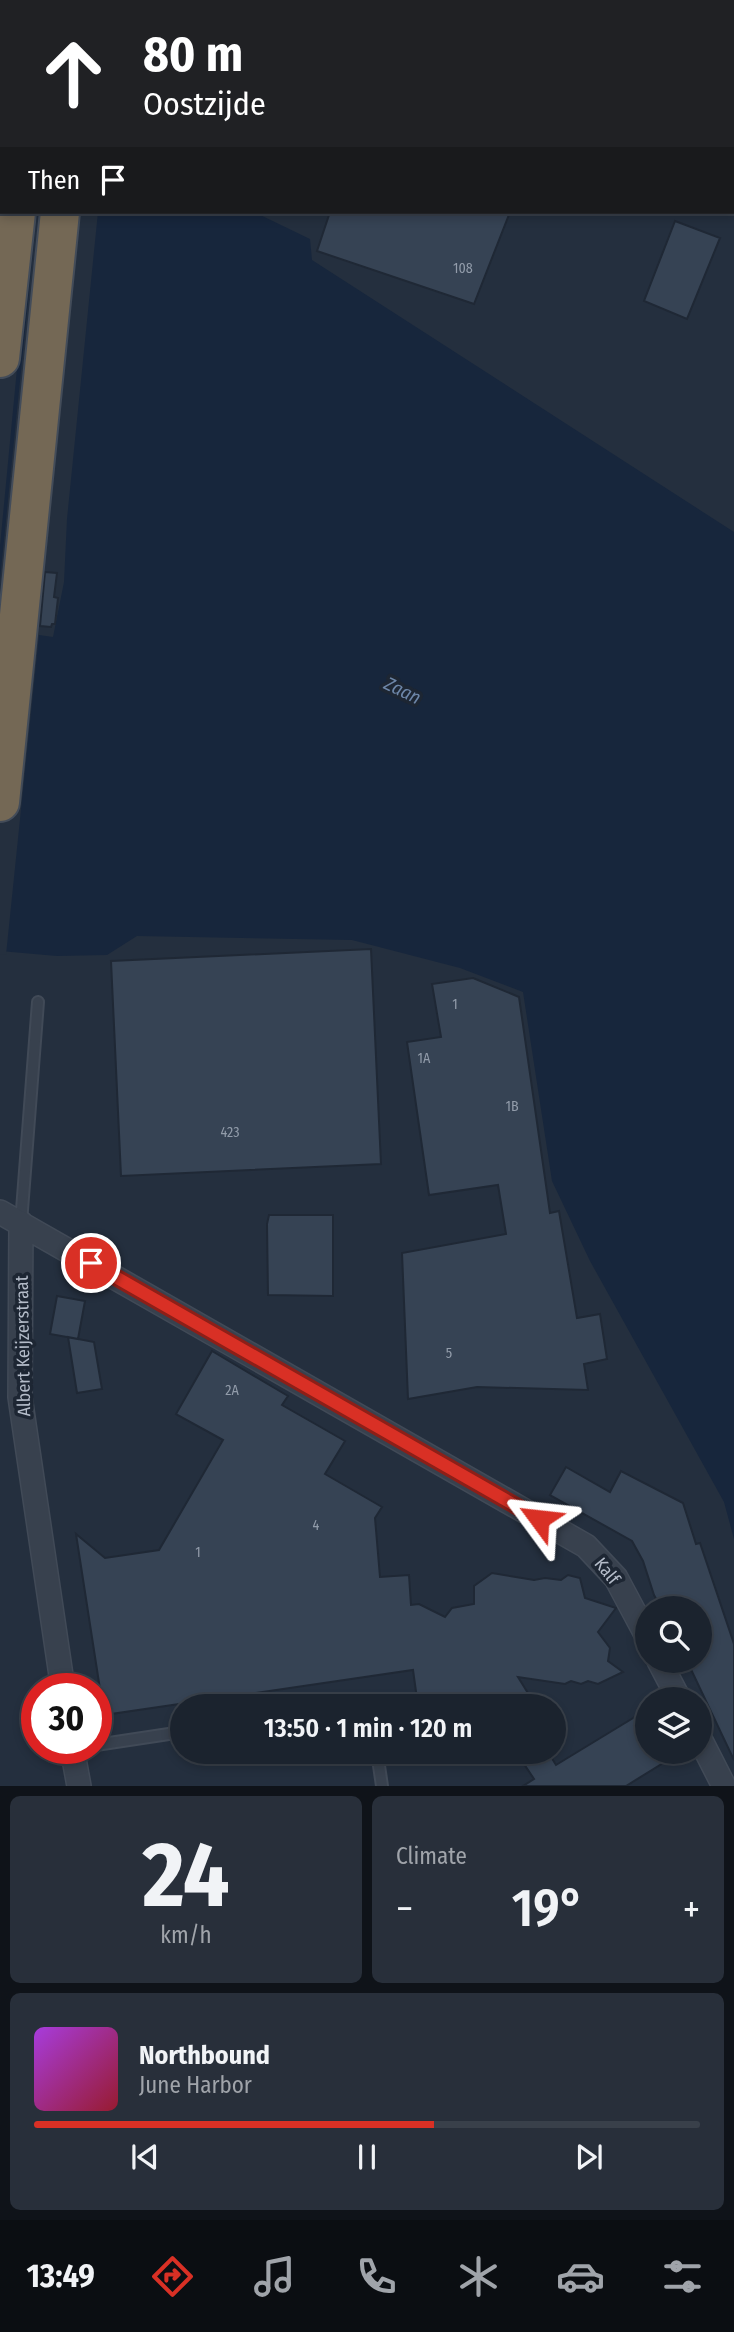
<!DOCTYPE html>
<meta charset="utf-8">
<style>
body{margin:0;font-family:"Fira Sans Condensed",sans-serif;background:#282f3a;color:#f1f3f6;height:100vh;display:flex;flex-direction:column;font-size:26px;white-space:nowrap}
*{box-sizing:border-box;margin:0}
p{font-size:23px;color:#a0a4aa}
.icon{flex:none;width:38px;height:38px;fill:none;stroke:currentColor;stroke-width:2;stroke-linecap:round;stroke-linejoin:round}
.map{position:relative;height:1786px;overflow:hidden}
.side{display:flex;flex-direction:column;gap:10px;padding:10px;background:#0f1319;flex:1}
.side>*{flex:none}
.guide{position:absolute;left:0px;top:0px;width:735px;height:214px;box-shadow:0 4px 10px #0003,0 0 0 2px #39404a;background:#202124;color:#fff;overflow:hidden}
.tools{position:absolute;left:635px;top:1596px;display:grid;gap:14px}
.tools a{display:grid;place-items:center;width:77px;height:77px;border-radius:50%;background:#1b232e;box-shadow:0 4px 10px #0003,0 0 0 2px #39404a;font-size:35px}
.speed{position:absolute;left:21px;top:1673px;display:flex;gap:14px;font-size:35px;font-weight:700;text-align:center}
.speed>*{display:grid;place-content:center;width:91px;height:91px;border-radius:50%;background:#1b232e;box-shadow:0 4px 10px #0003,0 0 0 2px #39404a;line-height:1}
.speed .limit{border:10px solid #d22;background:#fff;color:#111}
.pin{position:absolute;display:grid;place-items:center;width:60px;height:60px;color:#fff;margin:-30px;border:4px solid #fff;border-radius:50%;box-shadow:0 2px 7px #0007}
.me{position:absolute;width:77px;margin:-38px;rotate:300deg;stroke-linejoin:round;filter:drop-shadow(0 0 5px #0008)}
.turn{display:flex;align-items:center;gap:24px;height:147px;padding:0 28px;font-size:32px}
.turn .icon{width:91px;height:91px;stroke-width:2.5}
.turn b{display:block;font-size:49px;line-height:60px}
.then{display:flex;align-items:center;height:66px;padding:0 28px;background:#0003;gap:14px;font-size:26px}
.big{font-size:52px;font-weight:600;line-height:1.1}
.side .widget{flex:1;display:flex;flex-direction:column;justify-content:center;gap:10px;min-width:0;padding:0 24px;border-radius:10px;background:#282f3a}
.side .dial{align-items:center;gap:0}
.dial b{font-size:91px;line-height:1}
.song{display:flex;align-items:center;gap:21px}
.cover{width:84px;height:84px;border-radius:10px;background:linear-gradient(135deg,hsl(280 70% 55%),hsl(350 70% 35%))}
.played{height:7px;border-radius:4px;background:linear-gradient(90deg,#d93025 60%,#39404a 60%)}
.keys{display:flex;justify-content:space-around;direction:ltr}
.heat{display:flex;justify-content:space-between;align-items:center;font-size:38px;direction:ltr}
.side .tiles{flex:1;display:grid;gap:10px;grid-template-columns:1fr 1fr}
.widget:last-child{grid-column:span 2}
.trip{position:absolute;left:170px;top:1694px;width:396px;height:70px;border-radius:35px;background:#1b232e;box-shadow:0 4px 10px #0003,0 0 0 2px #39404a;font-weight:600;line-height:70px;text-align:center}
.tabs{display:flex;height:112px;justify-content:space-around;align-items:center;background:#0b0e12;color:#a0a4aa}
.tabs .icon{width:49px;height:49px}
.tabs .on{color:#d93025}
.tabs b{font-size:32px;color:#f1f3f6}
.map>svg:first-child{display:block}
.water{fill:#17263c}
.pier{fill:#242f3e}
.building{fill:#364354;stroke:#1f2835;stroke-width:2}
.lines{fill:none;stroke-linecap:round;stroke-linejoin:round}
.service-casing{stroke:#414a57;stroke-width:14}
.minor-casing{stroke:#414a57;stroke-width:26}
.tertiary-casing{stroke:#414a57;stroke-width:32}
.motorway-casing{stroke:#434c59;stroke-width:42}
.path{stroke:#3f5557;stroke-width:4.5;stroke-dasharray:5 5;stroke-linecap:butt}
.service{stroke:#38414e;stroke-width:10}
.minor{stroke:#38414e;stroke-width:23}
.tertiary{stroke:#38414e;stroke-width:28}
.motorway{stroke:#746855;stroke-width:38}
.route-casing{stroke:#8d1f18;stroke-width:18}
.route{stroke:#d93025;stroke-width:12}
.labels{text-anchor:middle;stroke-width:7;stroke-linejoin:round;paint-order:stroke}
.number-label{font-size:14px;fill:#929caa}
.street-label{font-size:18px;fill:#b4bcc9;stroke:#1d2633}
.water-label{font-size:19px;font-style:italic;fill:#6d86a8;stroke:#1d2633}
</style>
<div class="map">
<svg width="734" height="1786" viewBox="0 0 734 1786">
<rect width="100%" height="100%" fill="#242f3e"/>
<path class="water" d="M0,202L2,212H254L310,239L312,260L734,532V1539L724,1502L590,1261L552,1181L523,992L460,968L352,940L137,936L107,955L57,956L0,951Z"/>
<path class="pier" d="M2,198V212H32L0,546V199Z
M37,212H98L67,519L64,582L53,637L39,635L6,955L0,954V580Z"/>
<path class="building" d="M330,212H510L474,304L317,251Z
M675,221L720,238L687,319L644,301Z
M45,572L57,573L54,597L58,598L55,624H52L51,627L40,626Z
M371,949L381,1164L121,1176L111,961Z
M473,978L519,997L550,1213L559,1211L577,1318L600,1314L607,1359L584,1364L588,1390L477,1387L408,1399L402,1253L506,1234L498,1185L429,1195L407,1042L441,1037L432,984Z
M269,1215H333V1296L268,1295L267,1224Z
M57,1296L85,1301L78,1339L50,1334Z
M68,1337L94,1342L102,1389L77,1393Z
M212,1351L288,1396L282,1405L345,1441L325,1474L382,1507L375,1518L380,1577L409,1575L411,1605L419,1604L445,1617L452,1608L474,1604V1586L492,1573L534,1580L545,1578L561,1580L568,1575L580,1578L585,1598L616,1608L598,1632L610,1648L608,1661L623,1672L598,1684L588,1681L581,1684L571,1681L565,1684L518,1677L536,1706H418L413,1670L104,1715L76,1534L105,1558L159,1550L223,1440L176,1414Z
M566,1467L610,1492L621,1471L683,1503L696,1544L700,1543L734,1644V1760L687,1661H700V1608H661L654,1595L643,1561L632,1541L550,1495Z
M648,1709V1752H681L626,1786H523L534,1779L516,1752H548L556,1765Z"/>
<g class="lines">
<g class="service-casing">
<path id="service" d="M21,1223L38,1002
M366,1706H370
M96,1745L182,1732
M377,1752L382,1786"/>
</g>
<g class="minor-casing">
<path id="minor" d="M683,0L684,2
M0,1212L586,1546L616,1578L648,1638
M21,1223L20,1397L63,1689
M659,1661L679,1699
M700,1739L724,1786
M72,1748L79,1786"/>
</g>
<g class="tertiary-casing">
<path id="tertiary" d="M0,74H2
M733,84L734,85"/>
</g>
<g class="motorway-casing">
<path id="motorway" d="M37,2L38,0
M88,2V0
M0,358L16,212
M0,802L60,212"/>
</g>
<path class="path" d="M567,2L568,0"/>
<use href="#service" class="service"/>
<use href="#minor" class="minor"/>
<use href="#tertiary" class="tertiary"/>
<use href="#motorway" class="motorway"/>
</g>
<g class="lines">
<g class="route-casing">
<path id="route" d="M91,1263L539,1519"/>
</g>
<use href="#route" class="route"/>
</g>
<g class="labels">
<g class="number-label">
<text x="463" y="273">108</text>
<text x="455" y="1009">1</text>
<text x="424" y="1063">1A</text>
<text x="512" y="1111">1B</text>
<text x="230" y="1137">423</text>
<text x="449" y="1358">5</text>
<text x="232" y="1395">2A</text>
<text x="316" y="1530">4</text>
<text x="198" y="1557">1</text>
</g>
<g class="street-label">
<text transform="translate(23 1346) rotate(-91)" y="6">Albert Keijzerstraat</text>
<text transform="translate(607 1571) rotate(51)" y="6">Kalf</text>
</g>
<g class="water-label">
<text transform="translate(403 690) rotate(26)" y="7">Zaan</text>
</g>
</g>
</svg>
<div class="tools">
<a><svg class="icon" aria-label="search" viewBox="0 0 24 24"><circle cx="10" cy="10" r="6"/><path d="M15 15l6 6"/></svg></a>
<a><svg class="icon" aria-label="layers" viewBox="0 0 24 24"><path d="M12 4l9 5-9 5-9-5zM3 14l9 5 9-5"/></svg></a>
</div>
<div class="speed"><div class="limit">30</div></div>
<div class="pin" style="left:91px;top:1263px;background:#d93025"><svg class="icon" aria-label="arrive" viewBox="0 0 24 24"><path d="M6 21V4h12l-3 4 3 4H6"/></svg></div>
<svg class="me" style="left:539px;top:1519px" viewBox="-20 -20 40 40"><path d="M0-17L14 15 0 8-14 15z" fill="#d93025" stroke="#fff" stroke-width="4"/></svg>
<div class="trip">13:50 · 1 min · 120 m</div>
<div class="guide">
<div class="turn"><svg class="icon" aria-label="ahead" viewBox="0 0 24 24"><path d="M12 20V5M6 11l6-6 6 6"/></svg><div><b>80 m</b>Oostzijde</div></div>
<div class="then">Then<svg class="icon" aria-label="arrive" viewBox="0 0 24 24"><path d="M6 21V4h12l-3 4 3 4H6"/></svg></div>
</div>
</div>
<section class="side">
<div class="tiles">
<div class="widget dial"><b>24</b><p>km/h</p></div>
<div class="widget"><p>Climate</p>
<div class="heat"><a>−</a><b class="big">19°</b><a>+</a></div>
</div>
<div class="widget">
<div class="song"><i class="cover"></i><div><b>Northbound</b><p>June Harbor</p></div></div>
<div class="played"></div>
<div class="keys"><svg class="icon" aria-label="previous" viewBox="0 0 24 24"><path d="M18 5L8 12l10 7zM5 5v14"/></svg><svg class="icon" aria-label="pause" viewBox="0 0 24 24"><path d="M8 5v14M16 5v14"/></svg><svg class="icon" aria-label="next" viewBox="0 0 24 24"><path d="M6 5l10 7-10 7zM19 5v14"/></svg></div>
</div>
</div>
</section>
<nav class="tabs">
<b>13:49</b>
<svg class="icon on" aria-label="directions" viewBox="0 0 24 24"><path d="M12 3l9 9-9 9-9-9zM9 14v-3h6M13 9l2 2-2 2"/></svg>
<svg class="icon" aria-label="music" viewBox="0 0 24 24"><path d="M9 18V5l10-2v13"/><circle cx="6" cy="18" r="3"/><circle cx="16" cy="16" r="3"/></svg>
<svg class="icon" aria-label="phone" viewBox="0 0 24 24"><path d="M5 4h4l2 5-3 2q2 4 5 5l2-3 5 2v4C11 20 4 13 5 4z"/></svg>
<svg class="icon" aria-label="climate" viewBox="0 0 24 24"><path d="M12 3v18M4 7l16 10M4 17L20 7"/></svg>
<svg class="icon" aria-label="car" viewBox="0 0 24 24"><path d="M5 17H2v-5l4-1 3-4h7l3 4 3 1v5h-3M9 17h6M6 11h13"/><circle cx="7" cy="17" r="2"/><circle cx="17" cy="17" r="2"/></svg>
<svg class="icon" aria-label="filters" viewBox="0 0 24 24"><path d="M4 7h16M4 17h16"/><circle cx="9" cy="7" r="2"/><circle cx="15" cy="17" r="2"/></svg>
</nav>
